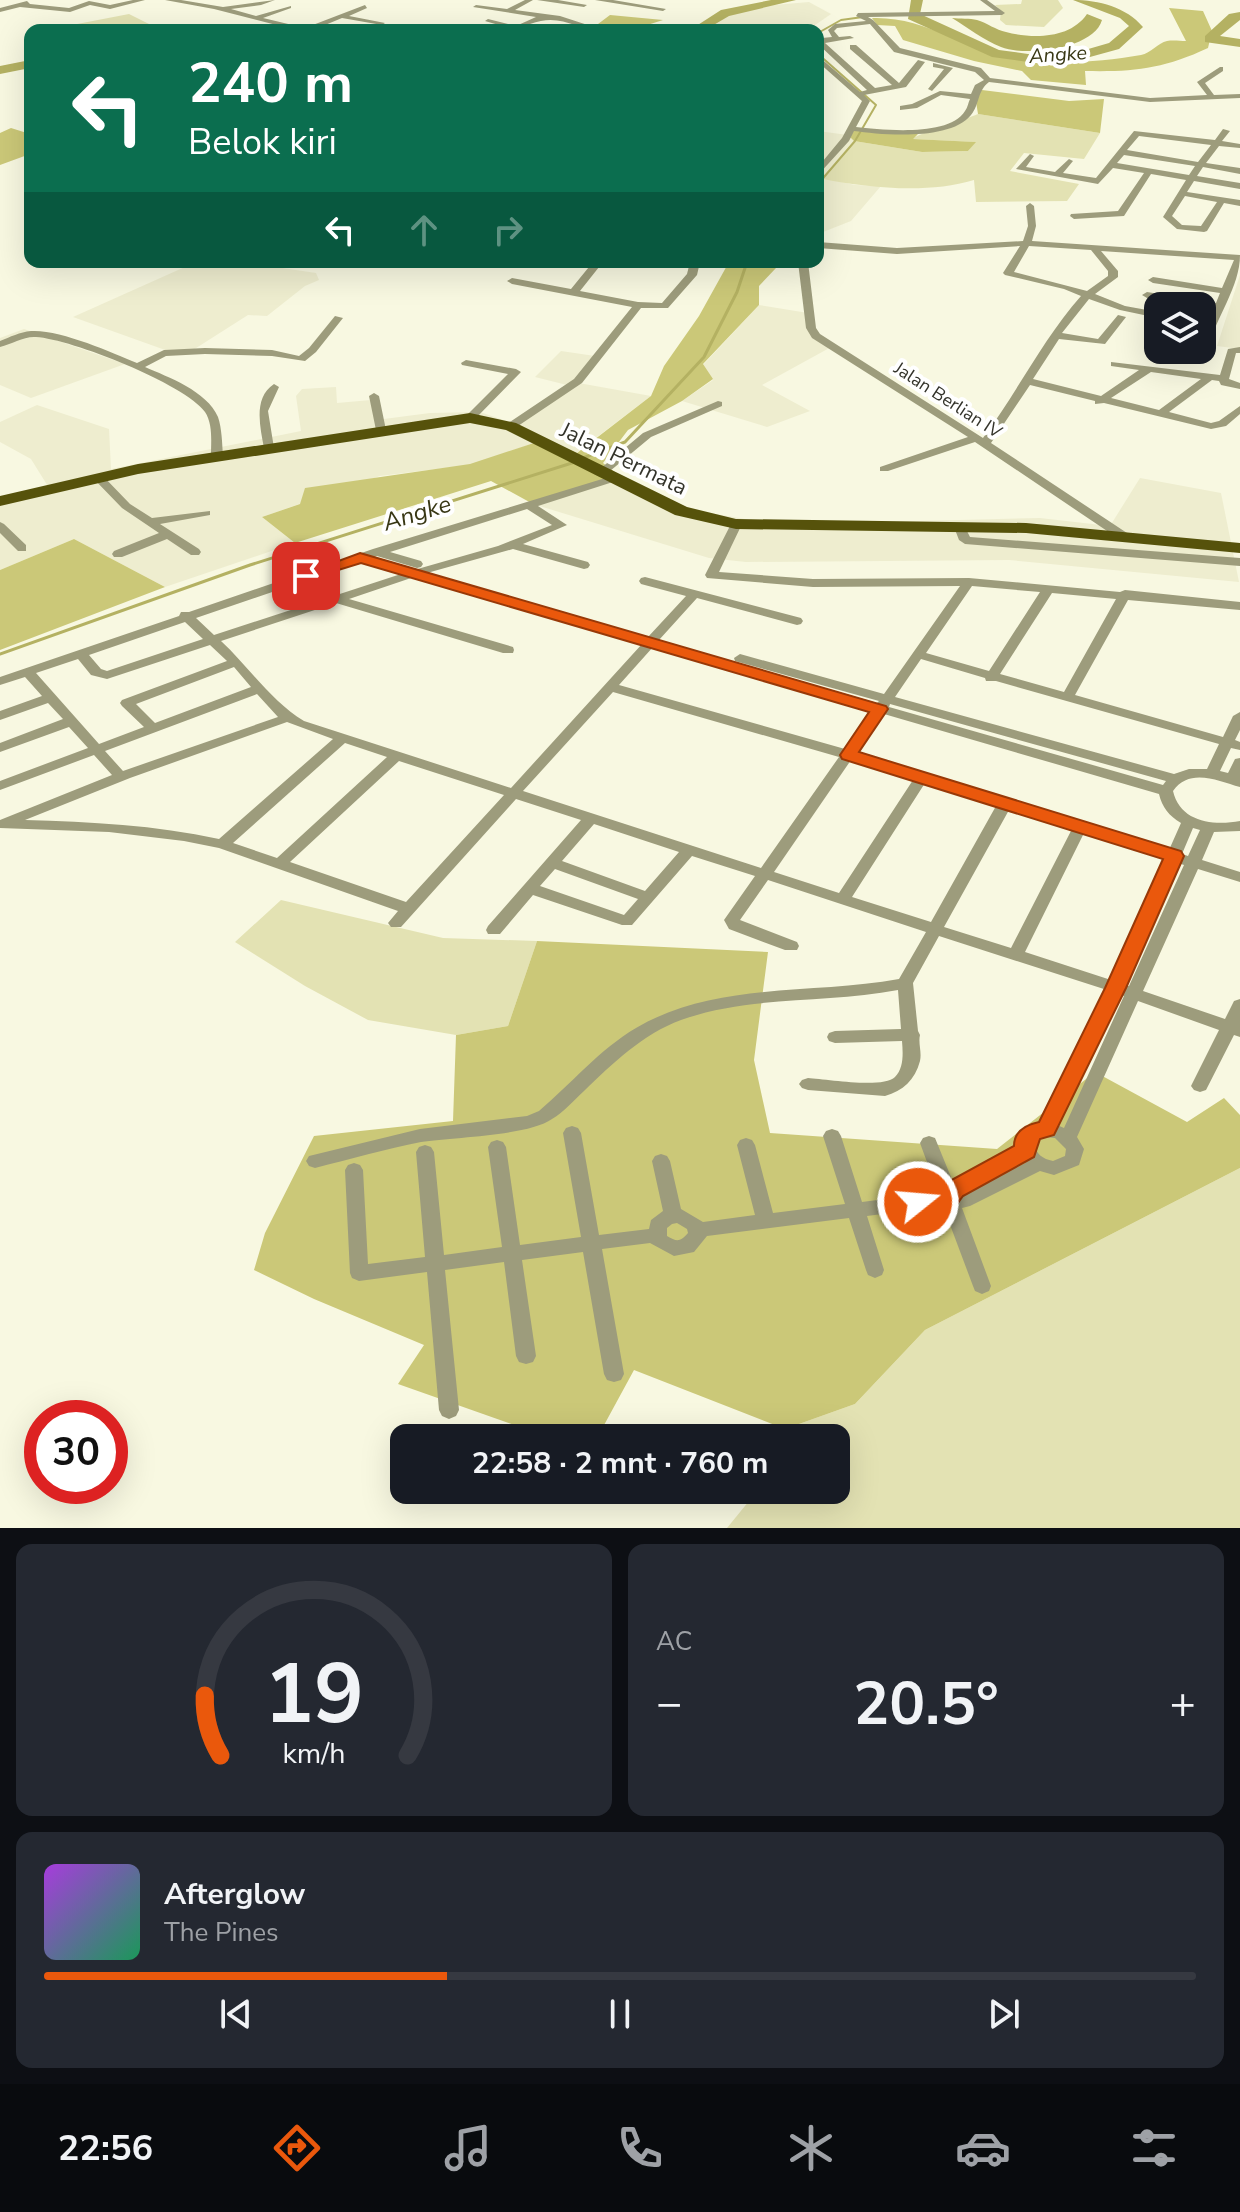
<!DOCTYPE html>
<html lang="id">
<meta charset="utf-8">
<style>
body{margin:0;font-family:"Nunito Sans",sans-serif;background:#242831;color:#f1f3f6;height:100vh;display:flex;flex-direction:column;font-size:30px;white-space:nowrap}
*{box-sizing:border-box;margin:0}
p{font-size:26px;color:#9ea1a6}
.icon{flex:none;width:44px;height:44px;fill:none;stroke:currentColor;stroke-width:2;stroke-linecap:round;stroke-linejoin:round}
.map{position:relative;height:1528px;overflow:hidden}
.panel{display:flex;flex-direction:column;gap:16px;padding:16px;background:#0d0f14;flex:1}
.panel>*{flex:none}
.top-card{position:absolute;left:24px;top:24px;width:800px;height:244px;border-radius:16px;box-shadow:0 8px 32px #0002;background:#0b6e4f;color:#fff;overflow:hidden}
.buttons{position:absolute;left:1144px;top:292px;display:grid;gap:16px}
.buttons a{display:grid;place-items:center;width:72px;height:72px;border-radius:16px;background:#171b24;box-shadow:0 8px 32px #0002;font-size:40px}
.speed{position:absolute;left:24px;top:1400px;display:flex;gap:16px;font-size:40px;font-weight:700;text-align:center}
.speed>*{display:grid;place-content:center;width:104px;height:104px;border-radius:50%;background:#171b24;box-shadow:0 8px 32px #0002;line-height:1}
.speed .limit{border:12px solid #d22;background:#fff;color:#111}
.pin{position:absolute;display:grid;place-items:center;width:68px;height:68px;color:#fff;margin:-34px;border-radius:16px;box-shadow:0 4px 12px #0006}
.me{position:absolute;width:88px;margin:-44px;rotate:73deg;stroke-linejoin:round;filter:drop-shadow(0 0 6px #0008)}
.turn{display:flex;align-items:center;gap:28px;height:168px;padding:0 32px;font-size:36px}
.turn .icon{width:104px;height:104px;stroke-width:2.5}
.turn b{display:block;font-size:56px;line-height:68px}
.lanes{display:flex;align-items:center;height:76px;padding:0 32px;background:#0003;justify-content:center;gap:40px;direction:ltr}
.lanes .off{opacity:.35}
.big{font-size:60px;font-weight:700;line-height:1.1}
.panel .widget{flex:1;display:flex;flex-direction:column;justify-content:center;gap:12px;min-width:0;padding:0 28px;border-radius:16px;background:#242831}
.panel .dial{align-items:center;gap:0}
.dial svg{height:208px;overflow:visible;fill:none;stroke:#363941;stroke-width:7;stroke-linecap:round;text-anchor:middle}
.dial text{fill:#f1f3f6;stroke:none}
.song{display:flex;align-items:center;gap:24px}
.cover{width:96px;height:96px;border-radius:12px;background:linear-gradient(135deg,hsl(280 70% 55%),hsl(150 70% 35%))}
.played{height:8px;border-radius:4px;background:linear-gradient(90deg,#ea580c 35%,#363941 35%)}
.keys{display:flex;justify-content:space-around;direction:ltr}
.heat{display:flex;justify-content:space-between;align-items:center;font-size:44px;direction:ltr}
.panel .tiles{flex:1;display:grid;gap:16px;grid-template-columns:1fr 1fr}
.widget:last-child{grid-column:span 2}
.trip{position:absolute;left:390px;top:1424px;width:460px;height:80px;border-radius:16px;background:#171b24;box-shadow:0 8px 32px #0002;font-weight:700;line-height:80px;text-align:center}
.dock{display:flex;height:128px;justify-content:space-around;align-items:center;background:#090b0e;color:#9ea1a6}
.dock .icon{width:56px;height:56px}
.dock .current{color:#ea580c}
.dock b{font-size:36px;color:#f1f3f6}
.map>svg:first-child{display:block}
.built{fill:#eeedcf}
.green{fill:#e3e2b3}
.forest{fill:#cbc878}
.water{fill:#b4b162}
.lines{fill:none;stroke-linecap:round;stroke-linejoin:round}
.stream-far1{stroke:#b4b162;stroke-width:2}
.stream{stroke:#b4b162;stroke-width:3}
.river{fill:#b4b162;fill-rule:evenodd}
.minor{fill:#9d9c7c;fill-rule:evenodd}
.primary{fill:#56520b;fill-rule:evenodd}
.route{fill:#ea580c;stroke:#983908;stroke-width:2}
.labels{text-anchor:middle;stroke-width:8;stroke-linejoin:round;paint-order:stroke}
.far-street-label{font-size:18px;fill:#33332a;stroke:#fff}
.far-water-label{font-size:20px;font-style:italic;fill:#383714;stroke:#fff}
.street-label{font-size:22px;fill:#33332a;stroke:#fff}
.water-label{font-size:24px;font-style:italic;fill:#383714;stroke:#fff}
</style>
<div class="map">
<svg width="1240" height="1528" viewBox="0 0 1240 1528">
<rect width="100%" height="100%" fill="#f8f8e1"/>
<path class="built" d="M809,2L831,14L808,30H702L719,15L740,8Z
M818,131L848,135L854,141L824,178L855,185L881,186L851,221L818,234Z
M196,262H243L316,273L319,280L305,286L267,316L248,315L193,350L168,351L73,317Z
M1240,275V349L1217,346Z
M759,305L808,313L815,333L833,346L762,385L810,411L767,427L682,401L713,380L703,365Z
M24,329L125,364L31,398L0,385V338Z
M561,351L595,356L573,382L651,396L576,453L543,440L470,465L380,476L262,517L295,543L165,587L74,539L0,570V500L49,488L31,459L0,442V422L37,405L109,429L111,469L301,431L296,396L302,389L336,387L337,403L371,400L376,420L430,413L480,412L512,423L567,385L535,377Z
M621,477L692,510L745,519L840,523L1040,518L1110,526L1140,478L1221,493L1239,582L1009,560L746,562L709,558L533,504Z"/>
<path class="green" d="M1022,0H1058L1063,8L1044,27L1006,25L1000,20L1001,11L995,5L1021,4Z
M129,14L153,26L154,30H46Z
M978,114L1100,133L1084,159L1024,153L1010,171L1079,184L1067,201L976,202L974,180C928,194 870,188 823,179L854,141L922,152L968,151L975,142L912,139C919,133 964,120 978,114Z
M281,900L443,938L537,941L508,1026L456,1035L368,1020L305,986L235,942Z
M1240,1168V1528H727L758,1490H836V1438H782L785,1429L855,1404L925,1330Z"/>
<path class="forest" d="M1169,8L1203,11L1212,31L1208,48C1163,69 1134,72 1085,71L1086,85L1031,80L1022,71L974,61L903,40L895,26L877,25L872,18C926,16 967,51 1018,59C1058,65 1101,62 1141,55C1151,53 1158,43 1167,41C1173,40 1180,41 1186,41Z
M610,15L663,20L641,27L653,30H590Z
M974,89L1069,101L1104,99L1100,133L978,114Z
M11,128L30,134V154L0,165V133Z
M851,129L918,134L913,139L976,142L968,151L922,152L854,141L848,135Z
M729,262H777L776,268L759,286V305L703,364L713,379L682,401L628,430L603,463L621,477L533,504L491,481L295,543L262,517L300,504L305,488L470,464L543,440L577,453L651,396L664,366L699,316Z
M74,539L165,587L0,650V570Z
M537,941L768,952L754,1060L770,1133L997,1149L1095,1072L1187,1122L1224,1098L1240,1115V1168L925,1330L855,1404L785,1429L634,1370L597,1438H551L398,1384L424,1345L314,1299L254,1270L265,1233L314,1136L453,1121L456,1035L508,1026Z"/>
<path class="water" d="M1087,14L1102,20C1094,49 1026,57 1001,47C984,40 968,28 952,18C960,19 970,18 977,20C987,23 996,30 1006,32C1033,39 1070,39 1087,14Z"/>
<g class="lines">
<path class="stream-far1" d="M818,33L841,20L863,17
M818,54L876,105L855,141L818,184"/>
<path class="stream" d="M818,184L820,182
M583,458L625,442L704,357L737,292L747,262
M0,654L250,565L575,462"/>
<path class="river" d="M771,0H796L729,16L705,30H690L721,10Z
M911,0H923L920,14L999,50L1028,54L1078,52L1109,43L1129,26L1120,18L1073,0C1099,0 1126,7 1143,27L1119,49L1079,60L1028,62L992,57L908,19Z
M1240,12V20L1220,36L1240,39V47L1205,42V36L1229,14Z
M30,60V68L0,74V66Z"/>
<path class="minor" d="M133,0H145L110,9L90,5L70,12L20,7L0,12V8L27,1L30,4L69,8L89,1L110,5Z
M165,0H181L223,7L275,0L261,5L231,9L256,16L291,6V8L263,18L305,28L365,5L367,8L349,16L385,23L382,25L342,18L313,30H296L214,9Z
M525,0H533L515,10L560,16L603,30C574,30 561,12 530,24L550,30L524,27V30H508L509,28L485,21L488,19L516,26L536,17L473,7L476,5L507,9Z
M537,0H558L587,5L584,7Z
M595,0H613L666,9L663,11Z
M980,0H987L1005,13L1002,15L868,17L873,20L900,48L981,68L990,78L1150,98L1207,95L1197,82L1220,67H1223V71L1205,83L1214,95L1240,94V98L1150,102L989,82C977,91 980,104 971,115C950,141 883,135 854,131L849,141L818,175V167L842,138L862,101L818,62V56L860,92L867,90L818,44L822,38L832,37L828,30L835,24L866,21L856,16L858,13L995,11ZM870,24L894,52L975,72L984,80L975,85L971,94L940,91L912,104L900,106V110L917,108L941,95L970,99C968,103 968,107 965,111C949,137 883,130 856,127L870,101L864,95L906,87L925,62L918,60L899,83L856,45H850V49L892,85L875,88L825,43L854,38L850,36L839,37L834,31L837,28Z
M933,63L953,68L932,91L928,89L944,69L933,67Z
M1223,129L1230,131L1222,141L1240,144V148L1219,146L1206,163L1240,168V174L1203,167L1197,176L1240,183V189L1194,181L1187,192L1240,200V206L1224,203L1207,231L1204,232L1177,229L1163,217L1186,180L1151,174L1124,216L1074,219L1070,216L1071,214L1118,211L1144,173L1113,168L1098,184L1016,169L1030,154L1034,156L1026,167L1055,172L1069,159L1073,161L1063,173L1096,178L1134,131L1215,140ZM1139,136L1211,145L1198,162L1127,150ZM1124,155L1195,166L1189,175L1117,163ZM1185,196L1217,202L1201,226L1182,225L1172,216Z
M1030,203L1034,206L1036,226L1032,241L1240,255C1240,287 1216,317 1208,348L1203,351L1199,350H1202V319L1208,321L1213,308L1147,298L1142,295L1147,292L1216,303L1220,293L1153,283L1148,280L1153,277L1222,288L1234,260L1101,251L1118,271V277L1095,294L1125,306L1158,312V318L1120,310L1089,299L1062,333L1098,339L1118,315L1126,317L1105,344L1059,339L1033,379L1101,396L1139,370L1111,366V362L1220,375L1228,349L1240,347V353H1236L1229,379L1240,383V389L1221,385L1219,381L1212,380L1169,412L1211,423L1219,421L1240,406V414L1226,426L1211,429L1104,403L1095,404V401L1030,385L991,443L1127,533V539H1119L975,442L888,471H880V467L968,437L812,338L806,328L798,262H808L816,328L820,334L983,438C1018,391 1043,339 1081,296L1064,289L1005,275L1003,273L1020,246L897,254L818,248V242L897,248L1023,241L1028,226L1026,206ZM1029,246L1091,250L1108,271V276L1087,291L1014,272ZM1151,372L1201,379L1159,410L1111,398Z
M593,262H603L580,291L638,302L662,303L687,274L690,262H700L697,275L668,308H641L582,383L515,428H507V424L574,379L632,307L512,284L507,281L512,278L571,289Z
M335,316L343,318L316,352L305,361L272,356L205,354L166,356L145,367C168,377 207,391 218,417C222,429 222,443 223,455L217,458L211,455C211,442 213,424 205,412C185,384 71,339 36,337C24,336 12,344 0,347V341C10,337 20,332 31,331C59,329 111,352 137,363L164,350L205,348L272,350L299,356L309,348Z
M466,360L516,369L521,372L474,420L470,421L465,418L466,416L508,374L462,365L461,363Z
M274,384L279,387L268,411L274,448L269,451L264,448C260,426 253,398 274,384Z
M374,393L379,396L386,430L381,433L376,430L369,396Z
M718,401L722,402V406L651,437L604,476L600,477L594,474L643,433Z
M98,474L102,475L130,504L152,518L210,511V515L160,524L199,549L201,552L199,555H191L167,539L122,557H114L112,554L114,551L159,533L122,508L92,477Z
M612,476L618,479L616,481L538,506L567,525L523,544L588,562L590,565L588,568L584,569L513,549L427,573L648,637L686,596L641,584L639,581L641,578L645,577L801,618L803,621L801,624L797,625L697,598L659,640L877,703L879,701L735,661L734,658L740,654L884,694L960,586L813,587L707,578L705,575L732,522L736,520L742,524L719,572L813,579L969,578L1120,592L1125,590L1240,602V610L1128,600L1075,695L1223,737L1233,716L1240,712V730L1235,740L1240,742V750L1231,748L1220,771L1228,773L1235,759L1240,758V787C1218,781 1190,767 1173,791C1180,822 1213,826 1240,821V831L1214,832L1202,860L1240,872V882L1198,869L1143,991L1225,1019L1234,1001L1240,999V1037L1234,1035L1206,1090L1200,1092L1194,1090L1191,1086L1219,1030L1138,1001L1077,1137L1084,1149L1079,1165L1054,1175L1040,1171L970,1206L962,1208L991,1286L989,1291L982,1294L975,1291L973,1286L943,1206L867,1216L884,1270L882,1275L875,1278L868,1275L866,1270L849,1218L707,1236L694,1252L674,1256L650,1243L602,1249L624,1374L621,1380L614,1382L607,1380L604,1374L583,1252L522,1260L536,1356L533,1362L526,1364L519,1362L516,1356L504,1262L445,1270L459,1410L456,1416L449,1419L442,1416L439,1410L427,1272L359,1281L352,1278L350,1273L345,1170L348,1165L354,1163L360,1165L363,1170L368,1264L425,1257L416,1152L419,1147L425,1145L431,1147L434,1152L444,1255L502,1247L488,1147L491,1142L497,1140L503,1142L506,1147L520,1245L581,1237L563,1133L566,1128L572,1126L578,1128L581,1133L599,1235L649,1229L651,1220L663,1211L652,1161L655,1156L661,1154L667,1156L670,1161L681,1209L703,1222L755,1215L737,1145L740,1140L746,1138L752,1140L755,1145L773,1213L845,1204L823,1136L826,1131L832,1129L838,1131L841,1136L862,1202L938,1192L920,1143L923,1138L929,1136L935,1138L953,1182L1017,1147C1017,1134 1028,1126 1040,1123L1107,990L939,936L913,983L918,1031L920,1035C918,1043 922,1052 920,1061C915,1080 903,1091 885,1096L808,1090L802,1088L799,1084L802,1080L808,1078C826,1079 883,1089 895,1077C904,1068 903,1053 902,1041L835,1043L829,1041L827,1037L829,1033L835,1031L901,1029L898,990C826,1004 750,995 681,1020C643,1034 613,1063 584,1091C574,1100 564,1112 552,1119C528,1136 453,1137 421,1142C386,1149 350,1159 315,1168L309,1166L306,1161L309,1156L420,1129L527,1116L539,1111C571,1084 600,1049 636,1028C716,981 812,995 899,979L926,932L768,880L740,920L797,942L799,946L797,950H785L729,929L724,920L755,876L692,856L632,925H622L533,895L500,934H488L486,930L488,926L581,820L516,799L401,927H391L388,923L398,911L219,848L184,841L109,832L0,828V820L112,775L94,755L0,790V781L88,748L69,727L0,752V743L63,719L48,703L0,720V711L42,696L25,677L0,685V677L179,616L181,612H189L373,549ZM527,509L552,525L498,546L414,570L372,558L377,556L417,568L421,567L423,564L421,561L390,552ZM360,562L401,574L214,635L196,618ZM414,577L642,644L511,788L304,721C271,701 249,667 221,641L336,603L503,653H513L514,650L513,647L349,599ZM972,586L1040,592L989,671L926,653ZM1052,593L1116,599L1064,692L1000,674ZM185,622L203,639L107,671L101,669L89,655ZM210,645L227,661L122,700L120,703L122,706L144,727L99,744L36,673L78,659L91,675L107,679ZM653,647L872,710L845,749L619,685ZM921,659L985,678L986,681H996L1219,744L1207,769H1189L1174,774L895,697ZM234,667L251,687L155,723L136,704ZM613,692L839,757L761,868L523,791ZM257,694L278,717L123,771L105,751ZM890,704L1166,781L1163,785L889,707ZM884,714L1159,794C1162,807 1169,816 1181,823L1169,850L856,753ZM287,722L333,739L219,839C155,825 91,822 25,820L130,778ZM345,743L387,757L277,858L233,843ZM851,760L913,780L839,893L774,872ZM399,761L504,795L406,902L290,862ZM925,783L996,806L931,922L852,897ZM1009,810L1072,829L1011,948L944,927ZM594,824L679,852L645,891L562,861ZM1193,828L1200,830L1188,856L1182,854ZM1084,833L1165,859L1111,980L1025,952ZM1178,863L1184,865L1129,986L1125,985ZM555,869L638,899L624,915L540,886ZM1121,995L1124,996L1064,1128L1057,1125ZM1043,1137L1055,1138L1066,1149L1065,1156L1053,1161C1043,1159 1035,1154 1035,1143ZM1023,1160L1025,1163L967,1191ZM677,1223L687,1229L688,1233C680,1242 677,1242 667,1236V1228L672,1224Z
M0,522L4,524L26,545V551H18L0,533Z
M960,523L964,525L970,537L1240,558V566L965,544L959,540L954,527Z"/>
<path class="primary" d="M470,413L516,423L687,507L736,519L1026,523L1240,543V553L1026,533L736,529L675,515L506,430L470,423L138,474L0,506V496L138,464Z"/>
</g>
<path class="route" d="M360,553L886,706L888,709L859,752L1181,851L1184,856L1126,988L1054,1135L1040,1139L1034,1157L963,1196L957,1204L918,1211L909,1208L906,1202L909,1195L942,1190L946,1183L1014,1146C1014,1132 1025,1125 1039,1122L1105,988L1163,859L842,759L840,755L869,712L361,563L306,580L298,576Z"/>
<g class="labels">
<g class="far-street-label">
<text transform="translate(948 400) rotate(33)" y="6">Jalan Berlian IV</text>
</g>
<g class="far-water-label">
<text transform="translate(1058 54) rotate(-4)" y="7">Angke</text>
</g>
<g class="street-label">
<text transform="translate(624 458) rotate(26)" y="8">Jalan Permata</text>
</g>
<g class="water-label">
<text transform="translate(417 513) rotate(-17)" y="8">Angke</text>
</g>
</g>
</svg>
<div class="buttons">
<a><svg class="icon" aria-label="layers" viewBox="0 0 24 24"><path d="M12 4l9 5-9 5-9-5zM3 14l9 5 9-5"/></svg></a>
</div>
<div class="speed"><div class="limit">30</div></div>
<div class="pin" style="left:306px;top:576px;background:#d93025"><svg class="icon" aria-label="arrive" viewBox="0 0 24 24"><path d="M6 21V4h12l-3 4 3 4H6"/></svg></div>
<svg class="me" style="left:918px;top:1202px" viewBox="-20 -20 40 40"><circle r="17" fill="#ea580c" stroke="#fff" stroke-width="3"/><path d="M0-11L8 9 0 5-8 9z" fill="#fff"/></svg>
<div class="trip">22:58 · 2 mnt · 760 m</div>
<div class="top-card">
<div class="turn"><svg class="icon" aria-label="left" viewBox="0 0 24 24"><path d="M17 20v-9H6M10 6l-5 5 5 5"/></svg><div><b>240 m</b>Belok kiri</div></div>
<div class="lanes"><svg class="icon" aria-label="left" viewBox="0 0 24 24"><path d="M17 20v-9H6M10 6l-5 5 5 5"/></svg><svg class="icon off" aria-label="ahead" viewBox="0 0 24 24"><path d="M12 20V5M6 11l6-6 6 6"/></svg><svg class="icon off" aria-label="right" viewBox="0 0 24 24"><path d="M7 20v-9h11M14 6l5 5-5 5"/></svg></div>
</div>
</div>
<section class="panel">
<div class="tiles">
<div class="widget dial"><svg viewBox="0 0 100 80">
<path d="M14 69A42 42 0 1 1 86 69"/>
<path d="M14 69A42 42 0 0 1 8 46" stroke="#ea580c"/>
<text x="50" y="56" font-size="32" font-weight="700">19</text>
<text x="50" y="72" font-size="11">km/h</text>
</svg></div>
<div class="widget"><p>AC</p>
<div class="heat"><a>−</a><b class="big">20.5°</b><a>+</a></div>
</div>
<div class="widget">
<div class="song"><i class="cover"></i><div><b>Afterglow</b><p>The Pines</p></div></div>
<div class="played"></div>
<div class="keys"><svg class="icon" aria-label="previous" viewBox="0 0 24 24"><path d="M18 5L8 12l10 7zM5 5v14"/></svg><svg class="icon" aria-label="pause" viewBox="0 0 24 24"><path d="M8 5v14M16 5v14"/></svg><svg class="icon" aria-label="next" viewBox="0 0 24 24"><path d="M6 5l10 7-10 7zM19 5v14"/></svg></div>
</div>
</div>
</section>
<nav class="dock">
<b>22:56</b>
<svg class="icon current" aria-label="directions" viewBox="0 0 24 24"><path d="M12 3l9 9-9 9-9-9zM9 14v-3h6M13 9l2 2-2 2"/></svg>
<svg class="icon" aria-label="music" viewBox="0 0 24 24"><path d="M9 18V5l10-2v13"/><circle cx="6" cy="18" r="3"/><circle cx="16" cy="16" r="3"/></svg>
<svg class="icon" aria-label="phone" viewBox="0 0 24 24"><path d="M5 4h4l2 5-3 2q2 4 5 5l2-3 5 2v4C11 20 4 13 5 4z"/></svg>
<svg class="icon" aria-label="climate" viewBox="0 0 24 24"><path d="M12 3v18M4 7l16 10M4 17L20 7"/></svg>
<svg class="icon" aria-label="car" viewBox="0 0 24 24"><path d="M5 17H2v-5l4-1 3-4h7l3 4 3 1v5h-3M9 17h6M6 11h13"/><circle cx="7" cy="17" r="2"/><circle cx="17" cy="17" r="2"/></svg>
<svg class="icon" aria-label="filters" viewBox="0 0 24 24"><path d="M4 7h16M4 17h16"/><circle cx="9" cy="7" r="2"/><circle cx="15" cy="17" r="2"/></svg>
</nav>
